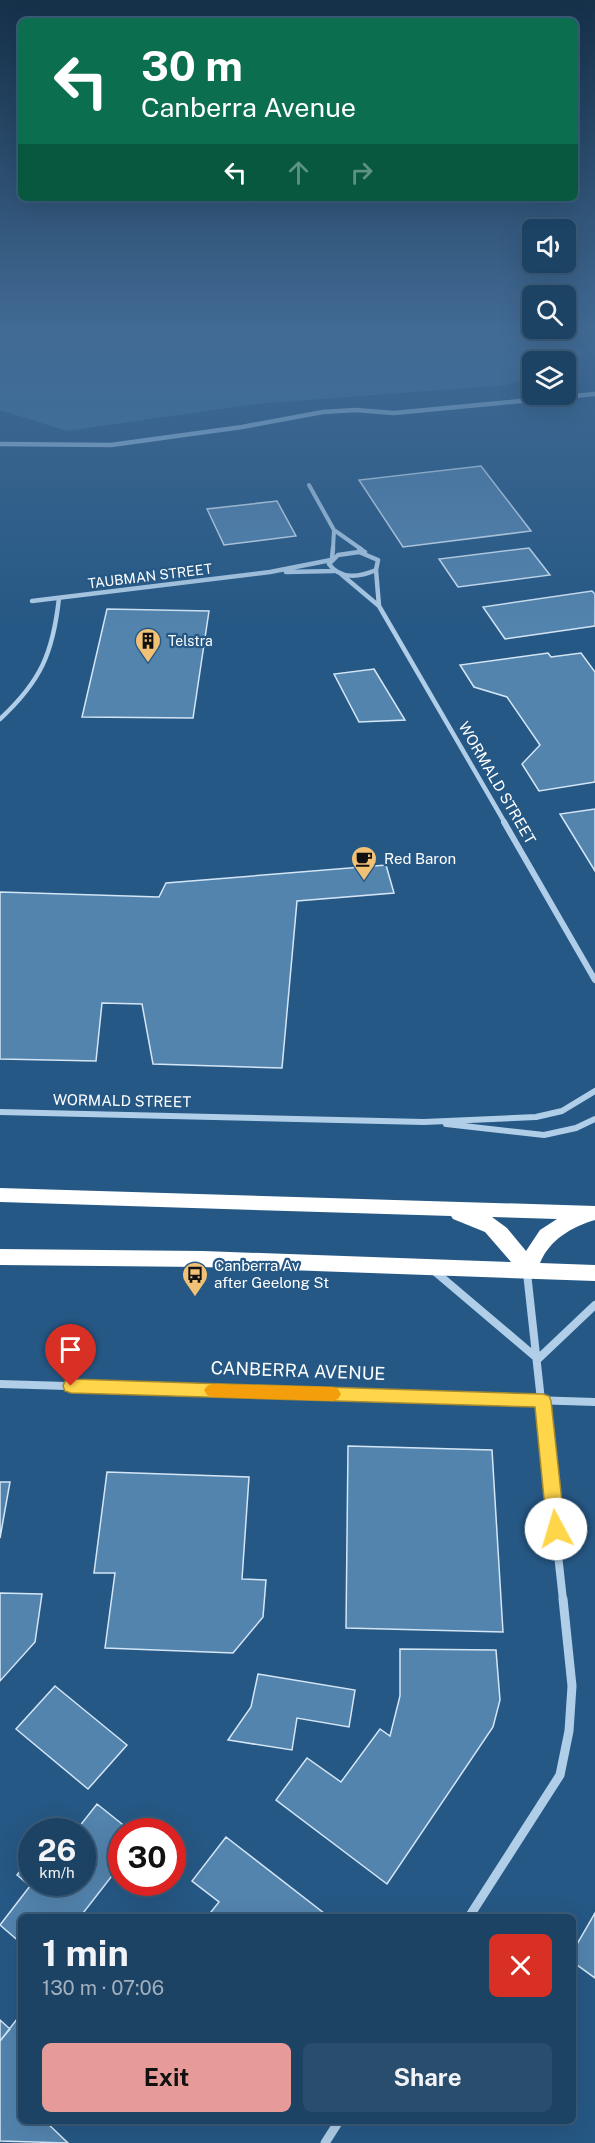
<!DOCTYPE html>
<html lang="en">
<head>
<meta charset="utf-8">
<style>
	:root { --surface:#1c4264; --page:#294d6d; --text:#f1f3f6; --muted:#a0b0bf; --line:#3a5b78; --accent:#e69b98 }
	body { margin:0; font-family:"Public Sans",sans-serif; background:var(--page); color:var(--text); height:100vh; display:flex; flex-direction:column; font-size:22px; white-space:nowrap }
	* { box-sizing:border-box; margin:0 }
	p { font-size:20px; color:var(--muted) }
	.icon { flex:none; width:33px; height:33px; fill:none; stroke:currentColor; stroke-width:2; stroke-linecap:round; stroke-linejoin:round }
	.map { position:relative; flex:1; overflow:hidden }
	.details { position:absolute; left:18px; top:1914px; width:558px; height:210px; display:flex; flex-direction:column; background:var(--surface); border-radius:9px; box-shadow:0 6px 24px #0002,0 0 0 2px var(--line) }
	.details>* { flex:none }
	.banner { position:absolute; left:18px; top:18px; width:560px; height:183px; border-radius:9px; box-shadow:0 6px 24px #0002,0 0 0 2px var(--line); background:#0b6e4f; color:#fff; overflow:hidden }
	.fabs { position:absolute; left:522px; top:219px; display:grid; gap:12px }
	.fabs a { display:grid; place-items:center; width:54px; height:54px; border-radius:9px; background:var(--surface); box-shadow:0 6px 24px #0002,0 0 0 2px var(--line); font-size:30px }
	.speed { position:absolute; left:18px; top:1818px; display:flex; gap:12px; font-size:30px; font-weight:700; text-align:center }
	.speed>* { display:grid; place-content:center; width:78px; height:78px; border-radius:50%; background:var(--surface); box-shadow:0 6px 24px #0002,0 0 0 2px var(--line); line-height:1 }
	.speed small { font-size:15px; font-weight:400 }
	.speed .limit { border:9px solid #d22; background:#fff; color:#111 }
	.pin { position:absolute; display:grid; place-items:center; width:51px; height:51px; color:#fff; margin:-62px -26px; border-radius:50% 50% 50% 0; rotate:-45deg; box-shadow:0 0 6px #0007 }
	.pin .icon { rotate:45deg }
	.me { position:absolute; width:66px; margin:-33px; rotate:354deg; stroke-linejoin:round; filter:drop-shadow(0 0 4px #0008) }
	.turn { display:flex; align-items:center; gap:21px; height:126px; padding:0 24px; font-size:27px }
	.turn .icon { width:78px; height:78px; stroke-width:2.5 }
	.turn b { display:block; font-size:42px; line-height:51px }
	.lanes { display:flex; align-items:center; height:57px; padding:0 24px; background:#0003; justify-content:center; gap:30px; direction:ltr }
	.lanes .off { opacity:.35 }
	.round { display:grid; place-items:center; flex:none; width:63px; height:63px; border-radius:9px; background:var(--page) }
	.head { display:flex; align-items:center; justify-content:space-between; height:102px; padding:0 24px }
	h1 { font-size:36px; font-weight:700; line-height:45px }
	.action { display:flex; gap:12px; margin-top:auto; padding:12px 24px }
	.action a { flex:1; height:69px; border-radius:9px; background:var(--accent); color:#111; font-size:24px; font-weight:700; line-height:69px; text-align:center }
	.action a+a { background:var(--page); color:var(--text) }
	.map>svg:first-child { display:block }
</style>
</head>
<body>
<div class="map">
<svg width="595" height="2143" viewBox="0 0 595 2143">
	<rect width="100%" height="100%" fill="#265885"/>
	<path fill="#3b72a1" d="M0,330H534L588,353L566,362H532V375L507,385L255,404L67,431L0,410Z"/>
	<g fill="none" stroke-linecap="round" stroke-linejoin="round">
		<path stroke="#a4cae8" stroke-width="4.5" d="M0,444L111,445L242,427L323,412L355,410L394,413L595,394"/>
	</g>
	<path fill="#5384ae" stroke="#d4e6f6" stroke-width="1.5" d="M481,466L531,531L403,547L359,480Z
		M277,501L296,536L224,545L207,509Z
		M529,548L550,575L458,587L439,559Z
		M592,591L595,594V626L505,639L483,607Z
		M107,609L209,611L193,718L82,717Z
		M548,653L551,657L581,653L595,672V782L539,791L522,764L540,745L507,697L474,687L460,665Z
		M374,669L405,720L359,722L334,674Z
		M595,809V871L560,814Z
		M386,865L394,893L297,901L282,1068L153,1064L142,1004L102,1003L96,1061L0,1059V892L159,897L166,883Z
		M348,1446L492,1450L503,1632L346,1628Z
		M107,1472L249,1477L242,1579L266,1580L263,1617L233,1653L105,1648L115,1573H94Z
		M0,1482H10L0,1538Z
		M0,1593L42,1594L35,1642L0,1681Z
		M400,1649L496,1650L500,1700L493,1727L387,1884L276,1800L307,1758L341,1782L380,1729L390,1736L400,1696Z
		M258,1674L355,1690L349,1727L297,1718L292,1750L228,1740L251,1707Z
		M55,1686L127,1745L88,1789L16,1729Z
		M97,1804L132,1832H122V1863L80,1917H21V1943L0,1925L30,1886L17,1875L32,1857V1882H82V1832H75Z
		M226,1837L329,1917H207L219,1902L192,1881Z
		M595,1913V1978L573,1962V1951Z
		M21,2014V2121H45L68,2143L0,2141V2041Z
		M0,2020L10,2029L0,2041Z"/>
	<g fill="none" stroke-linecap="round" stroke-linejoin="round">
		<path stroke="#b0cee8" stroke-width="4" d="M309,485L334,530L361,549
			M333,549L334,530"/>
		<path stroke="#b0cee8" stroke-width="4.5" d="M359,548L365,552
			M359,552L378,560L376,570C360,577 340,580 329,564L338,555Z
			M332,558L333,548
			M376,570L379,606
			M286,572L334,571
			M341,574L379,606L505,823
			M32,601L270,572L331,560
			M0,719C41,681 53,653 59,598"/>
		<path stroke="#b0cee8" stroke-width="6" d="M504,822L595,980
			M0,1112L424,1122L536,1117L562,1111L595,1091
			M446,1124L544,1135L576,1128L595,1119"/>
		<path stroke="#b0cee8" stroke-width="8" d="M433,1270L538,1359
			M527,1273L563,1600
			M538,1359L595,1305
			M0,1384L595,1402"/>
		<path stroke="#b0cee8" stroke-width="9" d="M469,1917L560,1775L569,1731L572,1686L563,1599
			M325,2143L339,2121"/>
		<path fill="#fff" fill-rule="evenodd" d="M0,1188L595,1206V1220C572,1227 550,1239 540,1263L595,1265V1281L203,1267L0,1265V1249L203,1251L511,1262L485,1232L453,1219L451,1216L0,1202ZM492,1217L557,1219L540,1230L526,1251L507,1228Z"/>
	</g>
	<linearGradient id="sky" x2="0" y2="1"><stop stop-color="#153049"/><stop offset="0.52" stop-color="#416a94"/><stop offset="1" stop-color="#416a94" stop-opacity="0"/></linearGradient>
	<rect width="595" height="630" fill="url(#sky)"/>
	<path fill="#ffd54a" stroke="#a68a30" stroke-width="1.5" d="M71,1379L543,1394L549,1396L551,1401L565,1529L562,1535L556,1537L550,1535L547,1529L535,1407L71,1393L65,1391L63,1386L65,1381Z"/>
	<path fill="#f59e0b" d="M212,1384L333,1387L338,1389L341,1394L338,1399L333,1401L212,1397L207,1395L204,1390L207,1386Z"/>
	<defs>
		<symbol id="building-pin" viewBox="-11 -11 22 30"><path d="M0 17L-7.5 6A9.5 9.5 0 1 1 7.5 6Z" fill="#f1c175" stroke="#265885"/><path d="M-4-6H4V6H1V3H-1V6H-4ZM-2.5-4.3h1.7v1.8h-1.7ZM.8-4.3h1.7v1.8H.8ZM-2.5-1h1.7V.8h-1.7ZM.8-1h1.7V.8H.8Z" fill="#111"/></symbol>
		<symbol id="cafe-pin" viewBox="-11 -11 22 30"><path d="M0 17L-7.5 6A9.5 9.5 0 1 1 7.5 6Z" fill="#f1c175" stroke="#265885"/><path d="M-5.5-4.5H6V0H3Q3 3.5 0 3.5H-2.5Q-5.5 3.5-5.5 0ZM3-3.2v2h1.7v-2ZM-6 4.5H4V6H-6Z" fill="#111"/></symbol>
		<symbol id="bus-pin" viewBox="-11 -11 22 30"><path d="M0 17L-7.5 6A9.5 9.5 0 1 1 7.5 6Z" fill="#f1c175" stroke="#265885"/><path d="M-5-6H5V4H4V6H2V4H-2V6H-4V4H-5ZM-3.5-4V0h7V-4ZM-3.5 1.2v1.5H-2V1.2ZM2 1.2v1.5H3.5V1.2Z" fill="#111"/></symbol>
	</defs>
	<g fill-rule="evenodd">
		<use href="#building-pin" x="133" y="626" width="30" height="40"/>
		<use href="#cafe-pin" x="349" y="844" width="30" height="40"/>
		<use href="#bus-pin" x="180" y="1260" width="30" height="40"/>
	</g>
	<g text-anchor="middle" stroke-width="4.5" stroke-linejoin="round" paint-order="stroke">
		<g font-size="14" fill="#fff" stroke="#265885">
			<text transform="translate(150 576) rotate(-7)" y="5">TAUBMAN STREET</text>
		</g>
		<g font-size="14" fill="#fff" stroke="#265885" text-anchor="start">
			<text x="168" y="646">Telstra</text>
		</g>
		<g font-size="15" fill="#fff" stroke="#265885">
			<text transform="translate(497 783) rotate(60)" y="5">WORMALD STREET</text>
			<text transform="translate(122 1101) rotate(1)" y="5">WORMALD STREET</text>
		</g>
		<g font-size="15" fill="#fff" stroke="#265885" text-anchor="start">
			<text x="384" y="864">Red Baron</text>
			<text x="214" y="1271">Canberra Av<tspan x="214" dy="17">after Geelong St</tspan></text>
		</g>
		<g font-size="18" fill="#fff" stroke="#265885">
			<text transform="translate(298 1371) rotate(2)" y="6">CANBERRA AVENUE</text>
		</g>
	</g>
</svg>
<div class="fabs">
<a><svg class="icon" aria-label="sound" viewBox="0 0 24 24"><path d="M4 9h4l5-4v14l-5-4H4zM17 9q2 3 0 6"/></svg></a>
<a><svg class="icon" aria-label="search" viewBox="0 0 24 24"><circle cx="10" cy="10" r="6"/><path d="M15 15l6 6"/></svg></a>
<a><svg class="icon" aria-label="layers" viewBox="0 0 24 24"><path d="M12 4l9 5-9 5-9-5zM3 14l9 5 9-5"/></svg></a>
</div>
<div class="speed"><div>26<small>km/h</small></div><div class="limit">30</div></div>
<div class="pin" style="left:71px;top:1386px;background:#d93025"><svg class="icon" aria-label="arrive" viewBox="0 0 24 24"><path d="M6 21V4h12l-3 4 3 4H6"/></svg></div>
<svg class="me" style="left:556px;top:1529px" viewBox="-20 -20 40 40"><circle r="19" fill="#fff"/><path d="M0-13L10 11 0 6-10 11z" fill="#ffd54a"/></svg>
<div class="banner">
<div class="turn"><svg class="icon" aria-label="left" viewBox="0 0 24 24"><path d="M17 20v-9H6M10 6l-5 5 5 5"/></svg><div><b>30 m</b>Canberra Avenue</div></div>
<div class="lanes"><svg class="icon" aria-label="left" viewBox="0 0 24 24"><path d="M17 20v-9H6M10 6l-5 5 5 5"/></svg><svg class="icon off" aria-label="ahead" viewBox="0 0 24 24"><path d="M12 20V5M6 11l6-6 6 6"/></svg><svg class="icon off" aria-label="right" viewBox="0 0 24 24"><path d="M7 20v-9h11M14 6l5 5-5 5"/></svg></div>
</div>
<section class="details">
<div class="head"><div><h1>1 min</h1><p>130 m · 07:06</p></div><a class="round" style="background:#d93025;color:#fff"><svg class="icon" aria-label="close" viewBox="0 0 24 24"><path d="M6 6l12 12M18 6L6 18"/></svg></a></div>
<div class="action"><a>Exit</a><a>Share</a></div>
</section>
</div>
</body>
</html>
